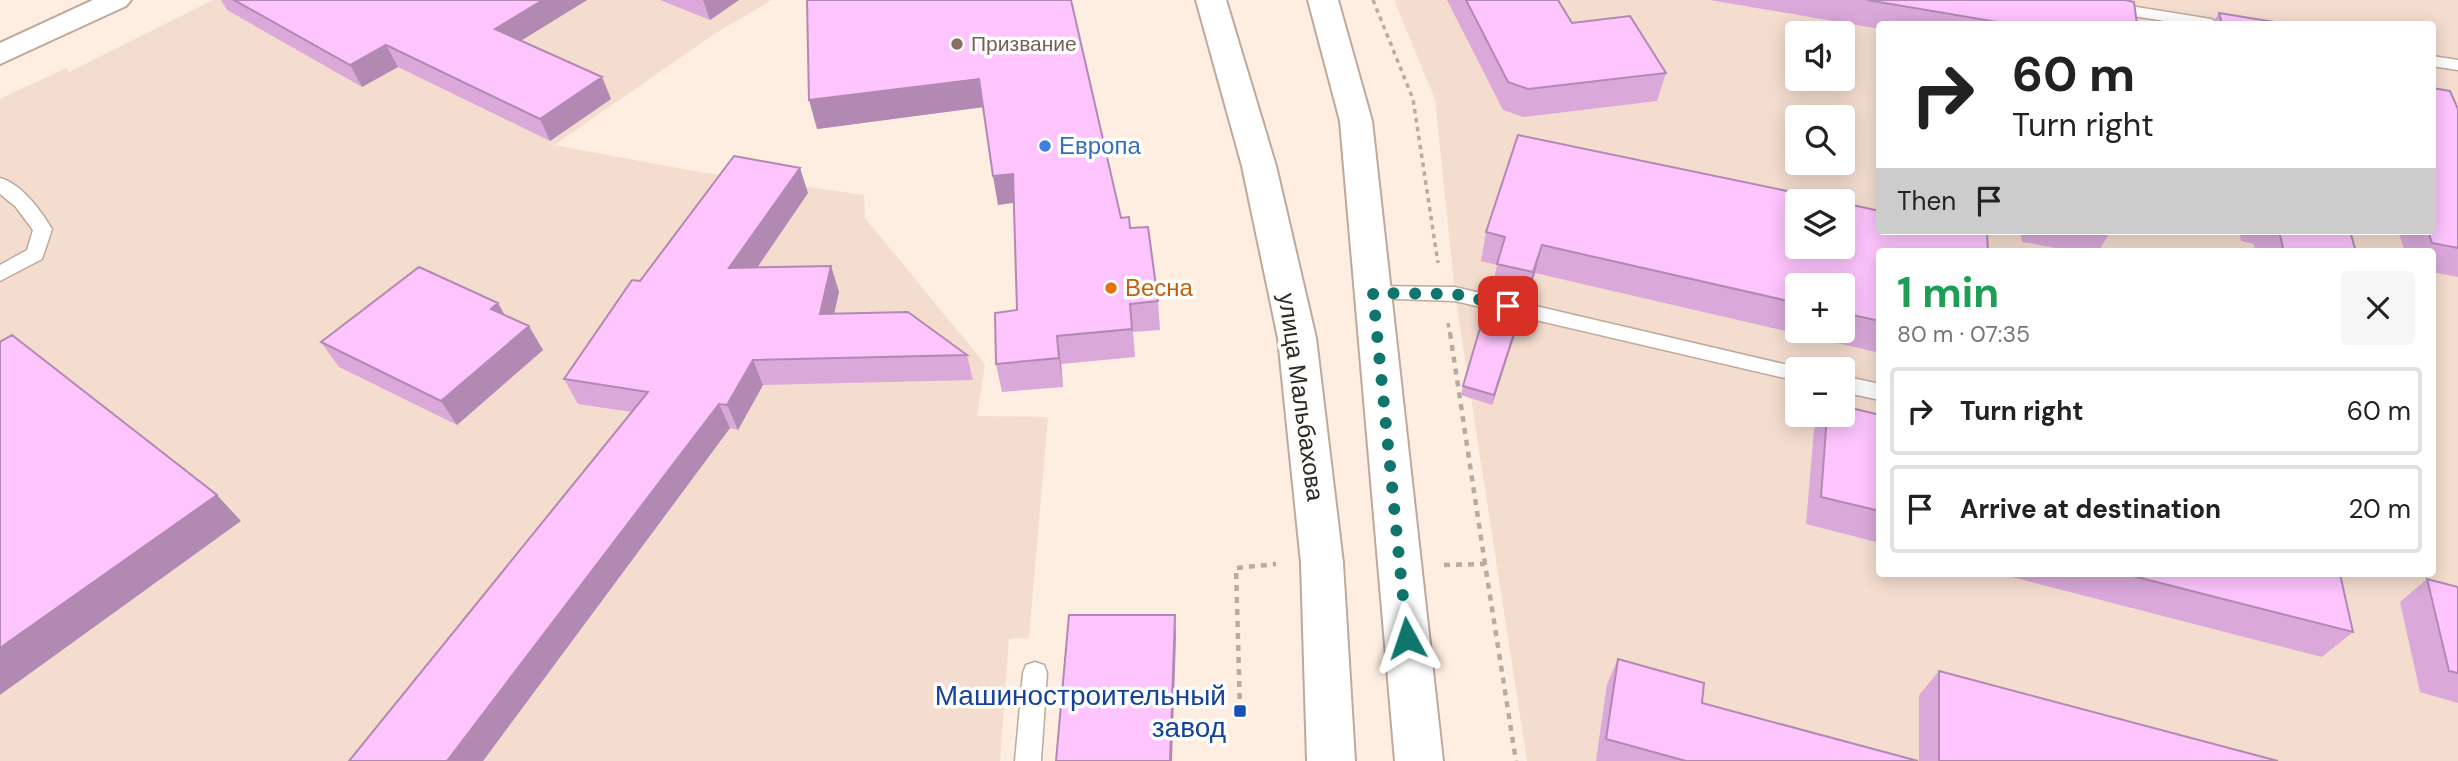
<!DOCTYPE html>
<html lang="en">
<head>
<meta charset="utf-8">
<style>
	:root { --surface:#fff; --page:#f6f6f6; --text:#222; --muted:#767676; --line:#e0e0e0 }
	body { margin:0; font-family:"DM Sans",sans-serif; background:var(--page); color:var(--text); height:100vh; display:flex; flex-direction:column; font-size:26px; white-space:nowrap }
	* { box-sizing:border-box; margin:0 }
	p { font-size:23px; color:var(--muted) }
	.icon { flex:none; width:38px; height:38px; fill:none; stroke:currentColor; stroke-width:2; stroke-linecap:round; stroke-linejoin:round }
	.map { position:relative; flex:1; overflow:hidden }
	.panel { position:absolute; left:1876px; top:248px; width:560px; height:329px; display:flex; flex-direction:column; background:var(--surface); border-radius:7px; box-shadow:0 4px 18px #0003 }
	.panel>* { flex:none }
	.hud { position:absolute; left:1876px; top:21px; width:560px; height:214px; border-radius:7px; box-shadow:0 4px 18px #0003; background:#fff; color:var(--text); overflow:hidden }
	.tools { position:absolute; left:1785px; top:21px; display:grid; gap:14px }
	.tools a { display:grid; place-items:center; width:70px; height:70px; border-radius:7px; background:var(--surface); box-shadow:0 4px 18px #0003; font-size:35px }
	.pin { position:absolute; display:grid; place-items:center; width:60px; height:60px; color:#fff; margin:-30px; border-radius:14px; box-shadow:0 4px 10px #0006 }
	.me { position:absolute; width:77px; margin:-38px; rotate:355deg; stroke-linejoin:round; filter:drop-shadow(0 0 5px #0008) }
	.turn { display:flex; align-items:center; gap:24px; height:147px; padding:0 21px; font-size:32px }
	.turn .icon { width:91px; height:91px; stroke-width:2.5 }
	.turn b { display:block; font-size:49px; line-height:60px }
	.then { display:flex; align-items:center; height:66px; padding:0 21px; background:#0003; gap:14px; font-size:26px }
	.round { display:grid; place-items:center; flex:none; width:74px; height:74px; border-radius:7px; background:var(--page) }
	.headline { display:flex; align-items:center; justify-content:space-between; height:119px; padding:0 21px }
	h1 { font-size:42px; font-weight:700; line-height:52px; color:#1e9e55 }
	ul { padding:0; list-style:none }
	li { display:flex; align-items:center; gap:21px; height:88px; margin:0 14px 10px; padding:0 7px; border:4px solid var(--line); border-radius:7px }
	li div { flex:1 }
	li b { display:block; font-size:26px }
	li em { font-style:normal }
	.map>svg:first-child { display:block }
</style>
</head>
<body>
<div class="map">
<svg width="2458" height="761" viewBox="0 0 2458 761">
	<rect width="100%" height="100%" fill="#feede1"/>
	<path fill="#f4ddcf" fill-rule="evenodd" d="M213,0H772L716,33L554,145L694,171L864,195L865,218L985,364L977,416L1048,417L1029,638L1009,639L1000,761H0V99L66,68L69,72Z
		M1394,0H2458V761H1527L1455,294L1435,99ZM1880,24H2432V231H1880ZM1797,33H1843V79H1797ZM1797,117H1843V163H1797ZM1797,201H1843V247H1797ZM1880,252H2432V574H1880ZM1797,285H1843V331H1797ZM1797,369H1843V415H1797Z"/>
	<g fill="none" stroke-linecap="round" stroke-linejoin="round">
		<defs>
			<path id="lane" d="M2055,0H2093L2211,19L2219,24H2184L2063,5Z
				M2432,56L2458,60V70L2432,66Z
				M0,178C22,184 41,211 52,229L42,259L0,281V265L27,250L33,230L15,206L0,194Z
				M1373,286L1455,287L1805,369H1797V381L1455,301L1366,298L1363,293L1366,288Z
				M1843,376L1880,384V400L1843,392Z
				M1035,662L1044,665L1047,673L1041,761H1015L1023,673L1026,665Z"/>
			<path id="secondary" d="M93,0H131L126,6L0,64V43Z
				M1196,0H1226L1276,166L1316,338L1343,563L1355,761H1307L1301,563L1278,338L1242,166Z
				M1308,0H1338L1372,121L1443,761H1395L1340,121Z"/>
		</defs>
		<use href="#lane" stroke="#bea99c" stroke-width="3"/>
		<use href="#secondary" stroke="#bea99c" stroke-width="4"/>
		<path stroke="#b9aba1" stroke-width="3.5" stroke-dasharray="4.5 4.5" stroke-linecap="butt" d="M1373,0L1413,99L1438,263
			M1448,323L1450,335"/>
		<path stroke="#b9aba1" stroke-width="4.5" stroke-dasharray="6 6" stroke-linecap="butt" d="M1450,333L1485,564
			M1444,565L1485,564L1516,761
			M1240,711L1236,568L1276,564"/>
		<use href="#lane" fill="#fff" fill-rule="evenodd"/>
		<use href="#secondary" fill="#fff" fill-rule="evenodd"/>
	</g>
	<path fill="#daa9da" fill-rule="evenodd" d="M221,0H587L521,40L602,77L611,99L550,141L398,67L362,87L227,10Z
		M660,0H739L710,20Z
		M1071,0L1121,218L1130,228L1158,301L1160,330L1133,332L1135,357L1061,364L1063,387L1002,392L996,364L1017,310L1014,203L998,205L983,107L817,129Z
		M1447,0H1558L1572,23L1666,73L1657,101L1523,117L1503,110Z
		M1710,0H2125L2137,24H1880V29Z
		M2219,13L2287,24H2212Z
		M2458,109V277L2432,272V252H2405L2398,231H2432Z
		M808,193L757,268L831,266L839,292L834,314L967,355L973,380L763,385L738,430L730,428L483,761H349L632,412L578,404L564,379L640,281Z
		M2020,231H2111L2098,252H2079L2022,242Z
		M2239,231H2350L2356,252H2255L2254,244L2241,241Z
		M1486,232L1880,252V353L1535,273L1526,301L1491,293L1497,265L1481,261ZM1797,285H1843V331H1797Z
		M1522,309L1492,405L1461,395L1463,386Z
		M504,315L543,350L457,425L339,367L321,342Z
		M1821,415H1880V543L1806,524L1814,430Z
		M2000,574H2340L2353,632L2322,657Z
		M2427,579L2458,587V703L2420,692L2400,602Z
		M1618,659L1702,703L1918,761H1596L1607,684Z
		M1939,671L2278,761H1919V695Z"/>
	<path fill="#b189b2" d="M543,0H587L506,50L495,29Z
		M703,0H739L710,20Z
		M386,45L398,67L362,87L350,65Z
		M602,77L611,99L550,141L540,119Z
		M979,79L984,107L817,129L809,100Z
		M800,168L808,193L739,294L729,268Z
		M1013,174L1017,202L998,205L993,176Z
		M1542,245L1535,273L1526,301L1533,272Z
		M831,266L839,292L828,340L820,314Z
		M498,303L512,328L491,309Z
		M1522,309L1520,319L1492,405L1494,395Z
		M529,326L543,350L457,425L441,401Z
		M1057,336L1061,364L1063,387L1059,358Z
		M753,360L763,385L738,430L727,405Z
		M719,404L730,428L483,761H447Z
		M217,495L241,521L0,695V648Z
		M1175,615L1176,637L1172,761H1170Z"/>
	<path fill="#fdc4fe" stroke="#b189b2" stroke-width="2" d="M234,0H543L495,29L602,77L540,119L386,45L350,65Z
		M807,0H1071L1121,218L1129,217L1130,228L1148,227L1158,301L1130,304L1132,329L1057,336L1059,358L996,364L995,313L1017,310L1013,174L993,176L979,79L809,100Z
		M1466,0H1558L1572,23L1630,16L1666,73L1528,89L1508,82Z
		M1867,0H2125L2134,2L2137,24H2004V23Z
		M2219,13L2287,24H2222Z
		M2432,88L2450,91L2458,109V248L2432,243L2428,231H2432Z
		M1518,135L1835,201H1797V247H1843V203L1880,211V231H1976L1987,233L1988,252H1880V321L1843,313V285H1797V303L1542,245L1533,272L1497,264L1505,237L1486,232Z
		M734,156L800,168L729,268L831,266L820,314L908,312L967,355L753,360L727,405L719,404L447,761H349L648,392L564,379L632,280L640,281Z
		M2279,231H2350L2356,252H2284Z
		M419,267L498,303L491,309L529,326L441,401L321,342Z
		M1488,301L1522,309L1494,395L1463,386Z
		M12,335L217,495L0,648V342Z
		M1843,406L1880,415V511L1821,497L1827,415H1843Z
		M2125,574H2340L2353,632Z
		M2427,579L2458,587V673L2449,671Z
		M1069,615H1175L1170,761H1056Z
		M1618,659L1704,683L1702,703L1918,761H1686L1606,739Z
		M1939,671L2278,761H1939Z"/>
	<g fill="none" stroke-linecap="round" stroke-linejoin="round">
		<path stroke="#0f766e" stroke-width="12" stroke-dasharray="0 21.6" d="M1407,638L1373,293L1455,294L1508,306"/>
	</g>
	<circle fill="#8d6e63" stroke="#fefefe" stroke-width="2.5" cx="957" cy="44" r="7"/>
	<circle fill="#3f7fe0" stroke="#fefefe" stroke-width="2.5" cx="1045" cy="146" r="7"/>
	<circle fill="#e8710a" stroke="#fefefe" stroke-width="2.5" cx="1111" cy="288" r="7"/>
	<rect fill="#1a4fb4" stroke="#fefefe" stroke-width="2.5" x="1233" y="704" width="14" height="14" rx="3.5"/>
	<g text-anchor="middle" stroke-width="7" stroke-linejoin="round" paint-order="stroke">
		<g font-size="21" fill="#785e54" stroke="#fefefe" text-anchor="start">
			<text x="971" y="51">Призвание</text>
		</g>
		<g font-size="24" fill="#366cbe" stroke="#fefefe" text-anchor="start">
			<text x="1059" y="154">Европа</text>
		</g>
		<g font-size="24" fill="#c56008" stroke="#fefefe" text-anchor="start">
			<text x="1125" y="296">Весна</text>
		</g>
		<g font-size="24" fill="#302823" stroke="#fefefe">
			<text transform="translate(1301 397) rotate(82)" y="8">улица Мальбахова</text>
		</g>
		<g font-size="28" fill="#164399" stroke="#fefefe" text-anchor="end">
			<text x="1226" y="705">Машиностроительный<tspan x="1226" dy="32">завод</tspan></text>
		</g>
	</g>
</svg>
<div class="tools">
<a><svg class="icon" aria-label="sound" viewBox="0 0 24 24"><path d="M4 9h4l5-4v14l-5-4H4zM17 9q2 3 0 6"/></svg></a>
<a><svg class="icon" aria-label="search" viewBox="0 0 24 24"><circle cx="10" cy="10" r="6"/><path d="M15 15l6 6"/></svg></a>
<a><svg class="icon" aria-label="layers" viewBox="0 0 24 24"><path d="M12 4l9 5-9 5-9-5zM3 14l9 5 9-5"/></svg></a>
<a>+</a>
<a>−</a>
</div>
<div class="pin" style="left:1508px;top:306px;background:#d93025"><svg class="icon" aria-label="arrive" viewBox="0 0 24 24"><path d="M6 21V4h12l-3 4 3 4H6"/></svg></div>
<svg class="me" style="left:1407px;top:638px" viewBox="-20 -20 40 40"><path d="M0-17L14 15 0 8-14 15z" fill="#0f766e" stroke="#fff" stroke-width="4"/></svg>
<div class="hud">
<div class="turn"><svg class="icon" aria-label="right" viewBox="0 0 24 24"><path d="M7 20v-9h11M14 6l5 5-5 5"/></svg><div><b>60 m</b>Turn right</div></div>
<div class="then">Then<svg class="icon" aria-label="arrive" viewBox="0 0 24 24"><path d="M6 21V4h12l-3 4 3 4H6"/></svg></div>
</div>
<section class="panel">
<div class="headline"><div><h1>1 min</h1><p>80 m · 07:35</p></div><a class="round"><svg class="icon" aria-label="close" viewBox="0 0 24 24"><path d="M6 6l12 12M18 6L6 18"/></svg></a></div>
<ul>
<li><svg class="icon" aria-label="right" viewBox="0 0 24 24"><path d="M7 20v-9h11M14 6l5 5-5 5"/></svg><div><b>Turn right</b></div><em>60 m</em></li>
<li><svg class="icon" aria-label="arrive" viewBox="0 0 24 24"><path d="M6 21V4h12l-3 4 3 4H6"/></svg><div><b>Arrive at destination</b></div><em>20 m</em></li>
</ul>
</section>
</div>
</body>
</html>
